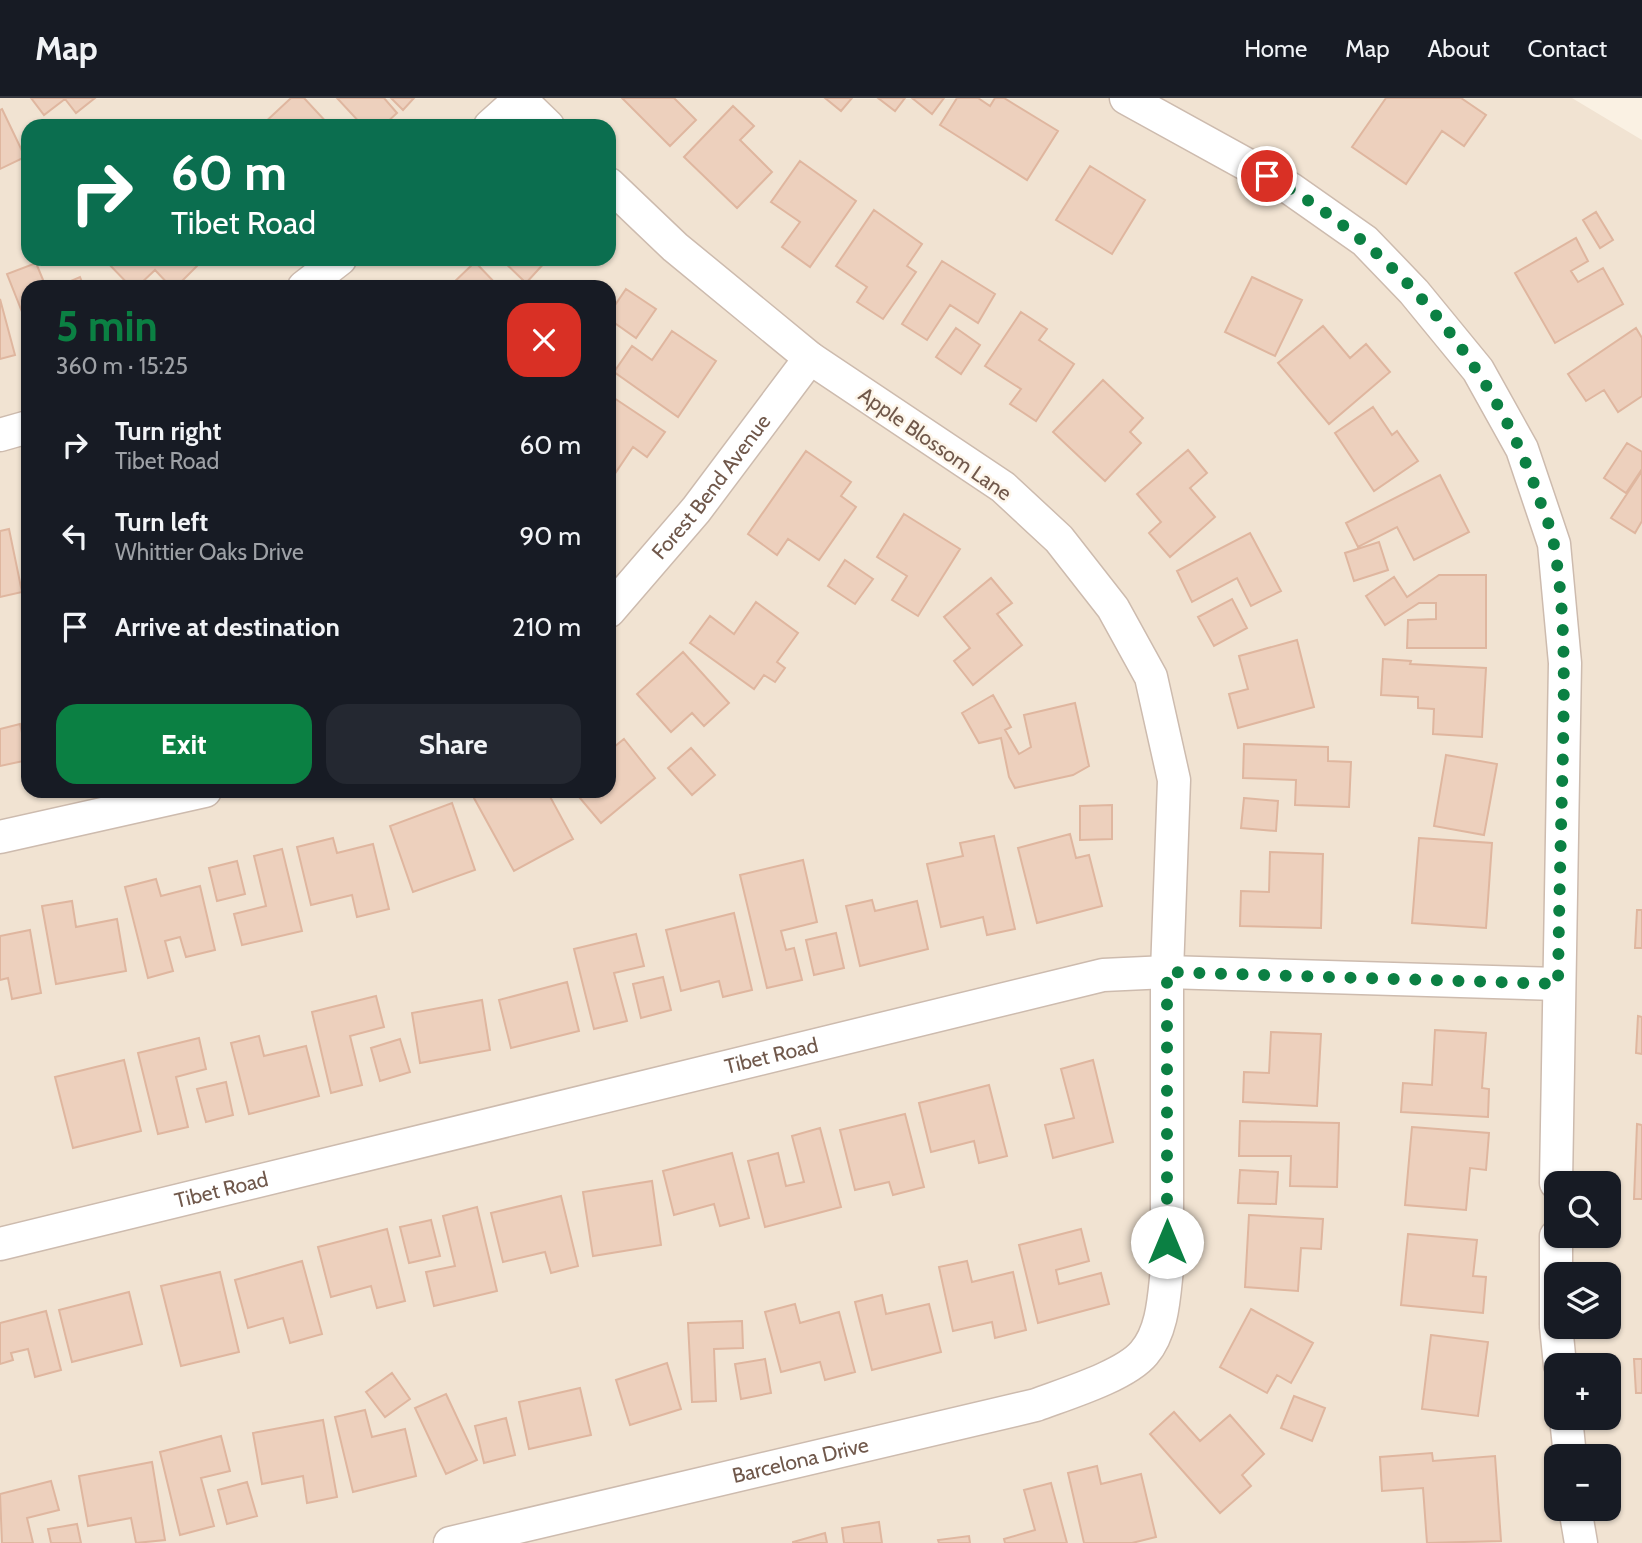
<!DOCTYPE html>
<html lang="en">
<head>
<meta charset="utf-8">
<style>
	:root { --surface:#171b24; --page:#242831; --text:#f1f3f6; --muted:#9ea1a6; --line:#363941; --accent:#0b8043 }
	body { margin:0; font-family:Cabin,sans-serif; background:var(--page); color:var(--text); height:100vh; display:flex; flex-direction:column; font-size:26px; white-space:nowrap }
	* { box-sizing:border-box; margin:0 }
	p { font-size:23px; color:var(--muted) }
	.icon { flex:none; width:38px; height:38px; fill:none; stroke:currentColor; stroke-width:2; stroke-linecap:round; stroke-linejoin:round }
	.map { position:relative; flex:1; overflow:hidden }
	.details { position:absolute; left:21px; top:182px; width:595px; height:518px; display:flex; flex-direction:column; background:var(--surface); border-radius:21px; box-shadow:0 2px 5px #0004 }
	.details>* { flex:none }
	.banner { position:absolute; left:21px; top:21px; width:595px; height:147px; border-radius:21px; box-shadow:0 2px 5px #0004; background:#0b6e4f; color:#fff; overflow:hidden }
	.controls { position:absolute; left:1544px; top:1073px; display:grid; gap:14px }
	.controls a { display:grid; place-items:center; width:77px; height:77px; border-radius:14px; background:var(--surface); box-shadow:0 2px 5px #0004; font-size:35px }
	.pin { position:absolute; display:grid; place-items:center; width:60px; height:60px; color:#fff; margin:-30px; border:4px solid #fff; border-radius:50%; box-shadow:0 2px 7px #0007 }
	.me { position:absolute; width:77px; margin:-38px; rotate:0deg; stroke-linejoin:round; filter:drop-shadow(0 0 5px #0008) }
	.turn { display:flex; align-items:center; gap:24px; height:147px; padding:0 35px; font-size:32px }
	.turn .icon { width:91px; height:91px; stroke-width:2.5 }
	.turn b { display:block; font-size:49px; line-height:60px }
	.round { display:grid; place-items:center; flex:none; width:74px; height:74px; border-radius:21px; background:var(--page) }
	.overview { display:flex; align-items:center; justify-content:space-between; height:119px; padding:0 35px }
	h1 { font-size:42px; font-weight:700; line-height:52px; color:var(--accent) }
	.button { display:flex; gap:14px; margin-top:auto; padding:14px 35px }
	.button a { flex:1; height:80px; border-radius:21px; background:var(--accent); color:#fff; font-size:28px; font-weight:700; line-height:80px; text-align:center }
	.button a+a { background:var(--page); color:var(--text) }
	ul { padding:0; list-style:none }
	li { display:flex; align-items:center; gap:21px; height:91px; padding:0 35px }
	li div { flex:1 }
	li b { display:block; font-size:26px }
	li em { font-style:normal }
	header { display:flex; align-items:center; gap:42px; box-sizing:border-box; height:98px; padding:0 35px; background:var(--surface); border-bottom:2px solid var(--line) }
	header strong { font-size:33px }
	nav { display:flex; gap:38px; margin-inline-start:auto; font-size:24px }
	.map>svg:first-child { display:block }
</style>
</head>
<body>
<header>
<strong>Map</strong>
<nav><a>Home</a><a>Map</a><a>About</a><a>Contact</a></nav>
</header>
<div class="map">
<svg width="1642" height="1445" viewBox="0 0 1642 1445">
	<rect width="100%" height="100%" fill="#faf1e3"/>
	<path fill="#f1e3d2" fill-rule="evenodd" d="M0,0H1572L1642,42V1445H0ZM28,28H609V161H28ZM28,189H609V693H28ZM1556,1085H1608V1138H1556ZM1556,1176H1608V1228H1556ZM1556,1267H1608V1320H1556ZM1556,1358H1608V1410H1556Z"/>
	<path fill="#edd0bd" stroke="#dfb69f" stroke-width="2" d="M31,0H95L76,15L65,1L44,17Z
		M291,0H304L330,28H261Z
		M337,0H384L397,15L383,28H363Z
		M391,0H414L403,12Z
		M622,0H674L696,22L670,48Z
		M825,0H852L841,13Z
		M878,0H905L895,13Z
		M912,0H944L932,16Z
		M957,0H978L990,8L995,0H1004L1058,33L1027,82L940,27Z
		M1386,0H1461L1486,17L1464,48L1442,33L1406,86L1352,49Z
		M733,8L754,28L740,42L772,74L737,110L684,59Z
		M2,11L25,59L0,71V12Z
		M800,63L856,103L810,169L782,149L800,124L771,104Z
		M1090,68L1145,102L1112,156L1056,122Z
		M874,112L922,146L907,168L916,174L883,221L857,204L867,189L836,168Z
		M1596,114L1613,142L1600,150L1583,122Z
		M1576,140L1588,163L1571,173L1578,184L1603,170L1623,206L1555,245L1515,175Z
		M104,161H204L176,189H171L155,172L137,189H131Z
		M501,161H548L526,185Z
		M942,163L995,196L978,225L950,207L927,242L902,226Z
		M475,164L499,189H449Z
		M36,165L46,189H28V229L7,176Z
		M80,179L84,189H57Z
		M1252,179L1302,202L1275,258L1225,234Z
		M626,191L656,211L636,240L609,221V216Z
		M0,201L15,257L0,261Z
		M1021,214L1047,231L1039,242L1074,266L1036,323L1010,306L1021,291L985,268Z
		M1323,228L1350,260L1366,246L1390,274L1329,326L1278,265Z
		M956,230L980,247L961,276L936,259Z
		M1636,230L1642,240V298L1618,314L1604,292L1586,303L1568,276Z
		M672,233L716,263L678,319L614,274L632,248L652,262Z
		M1103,282L1143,320L1130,334L1141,345L1105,383L1053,334Z
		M614,300L665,334L647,359L633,349L610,383L609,308Z
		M1373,309L1392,337L1397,333L1418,363L1374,393L1335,335Z
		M1627,345L1642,354V371L1626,395L1604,380Z
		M1188,352L1207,375L1190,390L1215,419L1170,459L1149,435L1161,424L1137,396Z
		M806,353L851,384L841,398L856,409L819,462L788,441L777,457L748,436Z
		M1642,373V423L1635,435L1611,420Z
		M1440,377L1469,434L1414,462L1397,429L1358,449L1346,425Z
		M904,416L960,451L918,518L892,502L907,478L877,459Z
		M9,431L22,494L0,499V433Z
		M1250,435L1281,493L1251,508L1237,480L1192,504L1177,473Z
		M1379,444L1388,472L1354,483L1345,455Z
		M845,462L873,481L855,506L828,488Z
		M1439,477H1486V550H1407L1408,522L1436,521V505H1419L1385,527L1366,498L1394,479L1407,499Z
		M991,480L1012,505L997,516L1022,547L973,587L954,563L970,550L944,519Z
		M1232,501L1247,530L1214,548L1198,519Z
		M756,504L798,535L777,564L785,570L775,584L764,577L754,591L690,545L710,518L734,536Z
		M1297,542L1314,609L1238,630L1229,596L1248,591L1239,558Z
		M683,554L729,605L704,628L692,615L671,634L637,596Z
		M1383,561L1411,563L1410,566L1486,570L1482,639L1433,636L1434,611L1418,610V599L1381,597Z
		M993,597L1011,629L1005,632L1019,656L1031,649L1024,617L1075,605L1089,668L1073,677L1015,690L1009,679L1001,640L979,645L962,615Z
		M20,626L28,662L0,668V631Z
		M624,641L655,680L601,725L574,693H609V653Z
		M1244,646L1328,649V663L1351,664L1349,709L1295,707L1296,682L1243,680Z
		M691,650L715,677L692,697L668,670Z
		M1446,657L1497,666L1484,737L1434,728Z
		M486,693H503L507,699L518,693H547L573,741L514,773L474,700Z
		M1244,700L1278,703L1276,733L1241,730Z
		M452,705L475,772L413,794L390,728Z
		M1112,707V741L1080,742V708Z
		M1070,736L1076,760L1089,757L1102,808L1037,825L1018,750Z
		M994,738L1015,831L987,837L983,819L941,829L927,766L963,758L960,745Z
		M333,740L337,755L373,746L389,811L357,819L352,797L311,807L297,749Z
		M1419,740L1492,745L1486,830L1412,825Z
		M282,751L302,833L242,847L234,816L266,808L254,758Z
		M1270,754L1323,756L1321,830L1240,828L1241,793L1269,794Z
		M803,762L817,824L781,833L786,852L794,850L802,882L767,890L740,777Z
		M237,763L245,796L217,803L209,770Z
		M156,781L161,798L200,788L215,852L186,859L180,839L165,843L173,873L148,880L125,789Z
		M872,802L875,813L917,803L928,851L860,868L846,808Z
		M72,803L76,829L117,821L126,873L56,886L42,808Z
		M1637,812H1642V850H1635Z
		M734,815L752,892L723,899L719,883L681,893L666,832Z
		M30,832L41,895L12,901L8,880L0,882V838Z
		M836,835L844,870L814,877L806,842Z
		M636,836L644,868L614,875L627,923L594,931L574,851Z
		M663,879L671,912L641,920L633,886Z
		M567,884L579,933L511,950L499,902Z
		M376,898L384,929L350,938L362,987L331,995L312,914Z
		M482,902L490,952L420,965L412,915Z
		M1638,918L1642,919V956L1636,955Z
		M1435,932L1486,935L1482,990L1489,991L1488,1019L1401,1014L1403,985L1432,987Z
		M1271,934L1321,936L1317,1008L1243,1004L1244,974L1269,975Z
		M259,938L264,958L306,948L319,998L249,1016L231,945Z
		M199,940L206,971L176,979L188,1029L158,1036L138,955Z
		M400,941L410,974L380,983L371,950Z
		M124,962L141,1033L73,1050L55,979Z
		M1093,962L1113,1044L1053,1060L1045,1027L1074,1020L1061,971Z
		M226,984L233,1017L206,1024L197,991Z
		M989,987L1007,1058L979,1065L974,1043L931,1054L919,1005Z
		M905,1016L924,1089L893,1097L889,1084L855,1092L840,1032Z
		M1240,1023L1339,1025L1337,1089L1290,1088L1291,1058H1239Z
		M1637,1026L1642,1027V1101H1634Z
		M1412,1029L1489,1035L1486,1072L1470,1070L1466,1112L1405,1107Z
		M820,1030L841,1109L765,1129L748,1063L778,1055L786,1088L804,1084L792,1038Z
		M732,1055L749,1120L720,1128L714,1106L674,1117L663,1073Z
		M1240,1072L1278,1074L1276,1106L1238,1105Z
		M652,1083L661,1147L593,1158L583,1094Z
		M561,1098L578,1168L551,1175L545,1154L503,1164L491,1115Z
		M477,1109L497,1193L434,1208L426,1174L455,1168L443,1118Z
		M1249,1117L1323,1121L1321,1151L1301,1150L1298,1193L1245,1189Z
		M431,1122L440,1158L409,1165L400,1129Z
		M387,1131L405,1203L377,1210L371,1188L331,1199L318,1149Z
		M1081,1131L1089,1163L1056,1172L1059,1186L1101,1175L1109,1206L1038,1225L1019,1147Z
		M1408,1136L1477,1142L1473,1178L1486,1179L1483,1215L1401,1207Z
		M302,1163L322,1236L290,1245L283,1220L248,1230L235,1182Z
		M967,1163L972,1184L1013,1174L1026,1232L995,1240L992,1224L953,1233L939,1169Z
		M220,1174L239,1254L181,1268L161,1188Z
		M129,1194L142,1246L72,1264L59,1212Z
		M882,1197L886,1216L929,1206L941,1254L872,1272L855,1204Z
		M795,1206L800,1225L839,1214L855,1274L825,1282L820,1264L781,1274L765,1214Z
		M1251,1211L1313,1245L1291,1285L1277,1277L1267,1295L1220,1269Z
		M46,1213L61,1272L35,1279L28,1251L11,1255L13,1262L0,1266V1225Z
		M742,1223L743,1250L714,1251L716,1303L692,1304L688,1225Z
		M1431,1237L1488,1244L1478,1318L1422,1311Z
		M765,1261L771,1295L741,1301L735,1266Z
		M1634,1261H1642V1295H1636Z
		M667,1265L681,1311L630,1327L616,1282Z
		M392,1275L410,1301L385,1319L366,1294Z
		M580,1290L591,1337L529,1351L519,1304Z
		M446,1296L477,1362L446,1376L415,1310Z
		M1294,1298L1325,1310L1312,1343L1281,1330Z
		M365,1312L372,1339L405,1331L416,1378L353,1394L335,1319Z
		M1174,1314L1200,1343L1230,1317L1264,1356L1242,1377L1251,1388L1220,1415L1150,1336Z
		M506,1320L515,1357L484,1365L475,1328Z
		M323,1322L337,1399L307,1405L303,1378L262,1386L253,1335Z
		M221,1338L230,1373L201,1380L214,1428L180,1437L160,1354Z
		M1432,1355L1433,1363L1495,1358L1501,1443L1427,1445L1423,1390L1382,1393L1380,1359Z
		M152,1364L165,1442L136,1445L131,1420L88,1428L79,1378Z
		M1097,1368L1101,1386L1141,1376L1156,1439L1132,1445H1084L1068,1375Z
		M51,1383L59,1412L27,1420L33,1445H2L0,1396Z
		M247,1384L257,1418L227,1426L218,1392Z
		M1051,1385L1067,1445H1005L1004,1441L1035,1432L1024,1392Z
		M879,1424L882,1445H844L842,1430Z
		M77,1426L81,1445H51L48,1431Z
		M825,1435L827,1445H793V1444Z
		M969,1438L970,1445H939L938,1442Z"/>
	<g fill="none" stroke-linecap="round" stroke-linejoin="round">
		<defs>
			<g id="street">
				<path d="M519,0L548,28"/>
				<path d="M1126,0L1291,91L1365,143L1414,194L1478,272L1522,351L1554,446L1565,565L1556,1085"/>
				<path d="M490,28L520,1"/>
				<path d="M304,189L340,161"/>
				<path d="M0,337L28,329"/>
				<path id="s1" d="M609,513L696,412L810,260"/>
				<path d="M0,739L205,693"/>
				<path id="s2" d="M0,1146L1103,877L1167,874L1558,886"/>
				<path d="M1556,1224V1138"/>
				<path d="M1556,1228L1560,1267"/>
				<path d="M1566,1320L1570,1358"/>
				<path d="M1575,1410L1581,1445"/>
				<path id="s3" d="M450,1445L1036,1307C1065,1296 1125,1278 1144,1255C1163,1233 1164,1198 1167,1171V874L1174,682L1151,579L1113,510L1059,441L1003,389L810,260L675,149L609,86"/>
			</g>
		</defs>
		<use href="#street" stroke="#cdbbae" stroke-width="35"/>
		<use href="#street" stroke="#fff" stroke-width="32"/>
	</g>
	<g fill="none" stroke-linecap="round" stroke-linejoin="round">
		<path stroke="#0b8043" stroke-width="12" stroke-dasharray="0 21.6" d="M1167,1144V874L1558,886C1559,808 1561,730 1563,653C1564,585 1566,515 1554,447C1552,431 1543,413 1538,397C1492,264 1392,145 1267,78"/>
	</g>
	<g text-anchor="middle" stroke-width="5" stroke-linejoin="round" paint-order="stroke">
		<g font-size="21" fill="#70584b" stroke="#fdf5e9">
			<text transform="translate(935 346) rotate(35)" y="7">Apple Blossom Lane</text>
			<text dy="7" stroke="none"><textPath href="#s1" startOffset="161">Forest Bend Avenue</textPath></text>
			<text dy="7" stroke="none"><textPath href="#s2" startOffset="794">Tibet Road</textPath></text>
			<text dy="7" stroke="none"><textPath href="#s2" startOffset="228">Tibet Road</textPath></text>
			<text dy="7" stroke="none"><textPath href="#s3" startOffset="360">Barcelona Drive</textPath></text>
		</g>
	</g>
</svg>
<div class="controls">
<a><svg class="icon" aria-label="search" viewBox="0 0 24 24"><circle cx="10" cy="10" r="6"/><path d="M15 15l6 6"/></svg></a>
<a><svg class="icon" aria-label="layers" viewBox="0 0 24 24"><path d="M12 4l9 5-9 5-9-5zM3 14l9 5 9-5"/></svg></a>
<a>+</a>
<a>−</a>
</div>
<div class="pin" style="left:1267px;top:78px;background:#d93025"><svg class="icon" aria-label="arrive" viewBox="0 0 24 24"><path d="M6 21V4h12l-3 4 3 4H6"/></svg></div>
<svg class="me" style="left:1167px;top:1144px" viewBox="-20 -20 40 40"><circle r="19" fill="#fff"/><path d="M0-13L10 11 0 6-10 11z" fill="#0b8043"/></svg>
<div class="banner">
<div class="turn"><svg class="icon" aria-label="right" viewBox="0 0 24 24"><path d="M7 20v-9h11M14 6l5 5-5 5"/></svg><div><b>60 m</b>Tibet Road</div></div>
</div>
<section class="details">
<div class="overview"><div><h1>5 min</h1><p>360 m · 15:25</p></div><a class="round" style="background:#d93025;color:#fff"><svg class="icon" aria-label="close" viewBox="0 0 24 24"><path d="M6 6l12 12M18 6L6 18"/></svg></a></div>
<ul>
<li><svg class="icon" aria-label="right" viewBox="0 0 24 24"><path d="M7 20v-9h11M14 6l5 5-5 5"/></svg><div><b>Turn right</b><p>Tibet Road</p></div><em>60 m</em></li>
<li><svg class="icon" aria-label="left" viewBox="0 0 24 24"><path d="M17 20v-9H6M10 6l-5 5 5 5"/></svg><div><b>Turn left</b><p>Whittier Oaks Drive</p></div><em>90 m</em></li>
<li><svg class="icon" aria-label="arrive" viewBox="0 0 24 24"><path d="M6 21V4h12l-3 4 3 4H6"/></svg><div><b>Arrive at destination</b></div><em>210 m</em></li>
</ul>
<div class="button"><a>Exit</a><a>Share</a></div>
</section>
</div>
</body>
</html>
